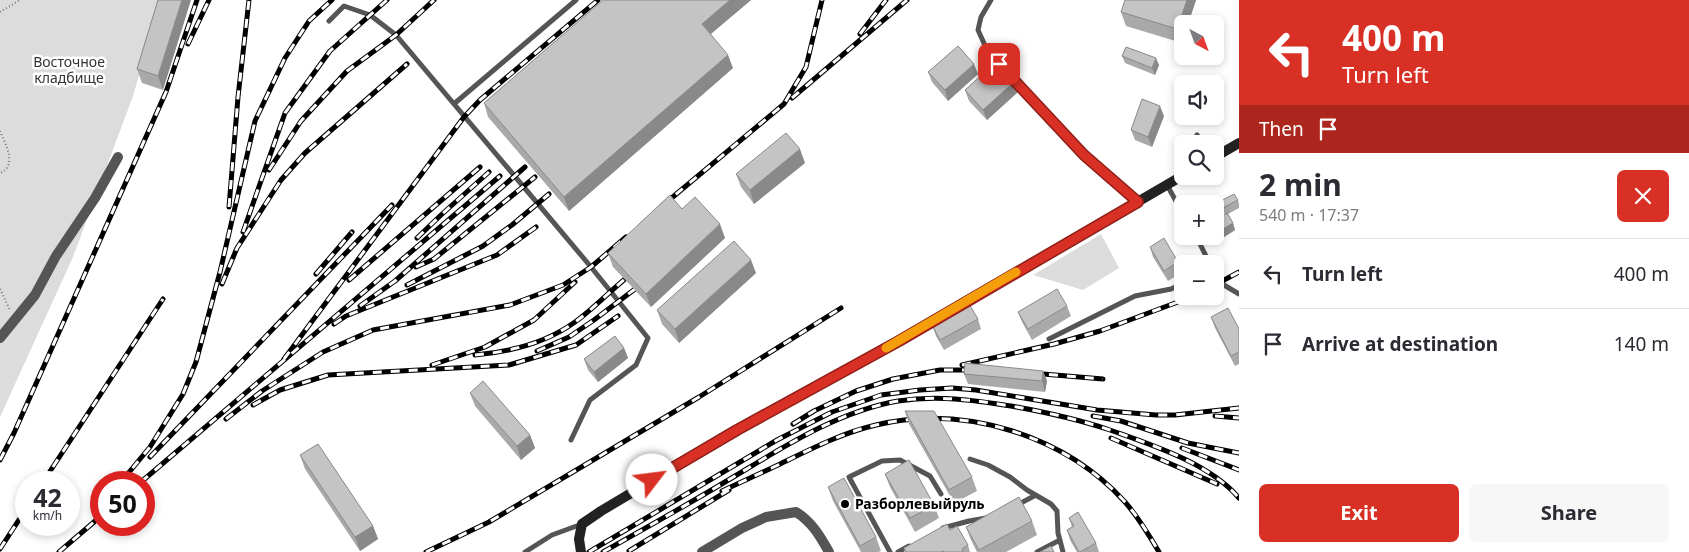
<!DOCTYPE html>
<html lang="en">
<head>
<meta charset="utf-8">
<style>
	:root { --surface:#fff; --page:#f7f7f7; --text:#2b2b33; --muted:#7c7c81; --line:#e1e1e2; --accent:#d93025 }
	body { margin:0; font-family:"Noto Sans",sans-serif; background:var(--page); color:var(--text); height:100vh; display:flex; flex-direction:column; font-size:19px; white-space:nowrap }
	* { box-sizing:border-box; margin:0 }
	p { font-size:16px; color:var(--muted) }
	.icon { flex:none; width:28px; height:28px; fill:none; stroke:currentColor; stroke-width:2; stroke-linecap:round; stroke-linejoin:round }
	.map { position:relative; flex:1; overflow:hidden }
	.side { display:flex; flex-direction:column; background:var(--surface); width:450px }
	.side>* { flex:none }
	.banner { background:#d93025; color:#fff; overflow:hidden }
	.needle { width:32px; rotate:139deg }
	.controls { position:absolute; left:1174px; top:15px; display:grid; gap:10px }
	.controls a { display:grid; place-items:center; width:50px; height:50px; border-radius:8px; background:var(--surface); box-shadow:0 2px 8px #0003; font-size:25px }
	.speed { position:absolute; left:15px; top:471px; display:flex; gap:10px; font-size:25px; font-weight:700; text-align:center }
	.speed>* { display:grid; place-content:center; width:65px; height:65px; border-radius:50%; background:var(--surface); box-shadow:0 2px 8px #0003; line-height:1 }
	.speed small { font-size:12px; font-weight:400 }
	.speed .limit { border:8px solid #d22; background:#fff; color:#111 }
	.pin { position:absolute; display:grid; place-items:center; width:42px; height:42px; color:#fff; margin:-21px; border-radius:10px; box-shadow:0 2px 8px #0006 }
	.me { position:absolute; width:55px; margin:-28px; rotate:60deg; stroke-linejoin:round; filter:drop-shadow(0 0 4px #0008) }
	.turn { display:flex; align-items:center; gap:18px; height:105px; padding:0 20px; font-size:22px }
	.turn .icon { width:65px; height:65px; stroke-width:2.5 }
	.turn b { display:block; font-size:35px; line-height:42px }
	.then { display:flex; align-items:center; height:48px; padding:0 20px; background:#0003; gap:10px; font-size:19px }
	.round { display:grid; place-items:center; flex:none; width:52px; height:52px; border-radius:8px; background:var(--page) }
	.headline { display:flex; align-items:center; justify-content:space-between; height:85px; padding:0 20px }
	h1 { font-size:30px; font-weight:700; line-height:38px }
	.primary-button { display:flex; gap:10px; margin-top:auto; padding:10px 20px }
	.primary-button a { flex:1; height:58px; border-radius:8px; background:var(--accent); color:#fff; font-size:20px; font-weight:700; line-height:58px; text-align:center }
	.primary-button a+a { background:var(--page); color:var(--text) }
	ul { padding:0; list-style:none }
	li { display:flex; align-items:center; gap:15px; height:70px; padding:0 20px; border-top:1px solid var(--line) }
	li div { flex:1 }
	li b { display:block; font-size:19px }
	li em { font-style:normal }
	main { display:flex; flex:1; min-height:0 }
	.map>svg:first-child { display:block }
</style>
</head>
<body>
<main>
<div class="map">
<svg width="1239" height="552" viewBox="0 0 1239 552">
	<rect width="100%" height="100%" fill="#fff"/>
	<path fill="#dcdcdc" d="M0,0H161L133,96L73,257L0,417Z
		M1101,234L1119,268L1083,290L1033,275Z"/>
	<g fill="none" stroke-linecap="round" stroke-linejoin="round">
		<path stroke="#777" stroke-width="2" stroke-dasharray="1 2.5" stroke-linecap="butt" d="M0,12L20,0
			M0,131C5,143 18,166 0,173
			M0,289L10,310"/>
		<path stroke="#555" stroke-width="5" d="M991,0L981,17L978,30L987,50L1084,155L1137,201
			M329,21L344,6L370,15L396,35L591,267L648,338L636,365L590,400L571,440
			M455,103L576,0
			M1197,135L1204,144
			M1167,185L1182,212
			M1196,236L1210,264
			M1215,273L1219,282L1239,294
			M1049,339L1135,296L1171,289L1182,284
			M970,459L988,465L1010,477L1027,490L1051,504L1057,511L1058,533L1063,552
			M1017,505L1036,495
			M943,528L969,521L986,518
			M525,552L552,535L582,524
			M890,552L849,477L882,461L900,460L930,476L941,494
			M898,552L909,546
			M1037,552L1060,540"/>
		<path stroke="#555" stroke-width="10" d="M0,338L35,295L56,256L95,198L118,157
			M702,552L742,528L766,517L796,512C812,522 820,536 829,552"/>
		<path stroke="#222" stroke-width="10" d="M1215,157L1239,143
			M581,552L579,539L582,524L601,511L737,430L899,341L1182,176"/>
		<defs>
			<path id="rail" d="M860,34L886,0
				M188,44L209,0
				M792,98L907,0
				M269,170L301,121L347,71L396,35L434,0
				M662,206L784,104L806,67L822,0
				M229,207L238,97L249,0
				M243,232L285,113L330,51L387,0
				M417,238L441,215L489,172
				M416,267L434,259L535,177
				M316,274L352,232
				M349,280L480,167
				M222,284L237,248L281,180L305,153L407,64
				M407,285L483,246L512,225L549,194
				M1215,285L1239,272
				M360,306L395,281L525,167
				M334,324L346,316L497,255L536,227
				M537,351L569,337L594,320L635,289
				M475,355C509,352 546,343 575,322C592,310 608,293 625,279
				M284,359L464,117L480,100L598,0
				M432,365L485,347L534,320L575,282
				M962,365L1054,344L1100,331L1194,296
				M1031,373L1103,379
				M253,405L280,390L328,375L509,365L576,345L618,316
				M1093,416L1121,421L1188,443L1239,453
				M1215,416L1239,418
				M226,419L262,391L323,352L373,330L510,305L563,285L591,267L626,237
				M793,424L814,411L856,391L893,379L940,370H979
				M1111,438L1217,484
				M1182,448L1239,470
				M150,457L392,205
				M0,460L14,433L166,92L197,0
				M43,482L163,299
				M121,482L150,447L183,394L196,362L220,272L255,121L285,58L309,21L332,0
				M141,482L500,176
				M722,491C741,482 759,474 778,465C809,450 841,433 876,425C964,404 1064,435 1125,502C1139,518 1149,535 1159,552
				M0,549L26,509
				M629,551L729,490
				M59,552L101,516
				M426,552L489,522L699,397L841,308
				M589,552L777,440L832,412L881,395L920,390L952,388L976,390L1097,410L1156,415H1175L1239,408
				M603,552C644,529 685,506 725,482C779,450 835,412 898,401C937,395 973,400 1011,406C1045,412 1077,419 1110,430C1152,445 1209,463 1239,498"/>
		</defs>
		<use href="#rail" stroke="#000" stroke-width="5"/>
		<use href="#rail" stroke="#fff" stroke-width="3" stroke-dasharray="9" stroke-linecap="butt"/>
	</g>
	<path fill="#a9a9a9" d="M158,0L163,90L142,83L137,69Z
		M603,0H751L711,34L733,68L569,211L488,117L484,103Z
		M1125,0H1196L1188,24H1182V43L1126,26L1121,12Z
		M1122,56L1159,65L1155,75L1125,63Z
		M928,72L978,74L948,101L932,82Z
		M1014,82L1018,92L987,120L969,101L965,90Z
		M1164,116L1152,147L1135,140L1131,130Z
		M805,163L754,204L741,187L736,174Z
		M1238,200L1239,204V208L1228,214L1233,223L1235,230L1221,239L1215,230V220L1225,214L1219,202Z
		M682,209L725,238L651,307L613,267L608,253Z
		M1150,247L1178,262L1182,272L1168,281L1153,257Z
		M756,273L679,343L662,324L657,310Z
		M1067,306L1071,316L1032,340L1022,322L1018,312Z
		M1211,317L1239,329V364L1235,366L1215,328Z
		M978,319L981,329L944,350L936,336L932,325Z
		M624,348L628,358L598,382L588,370L584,359Z
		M1043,371L1047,381L1045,392L968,384L964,374Z
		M470,393L530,435L535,448L521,460L475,406Z
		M905,411L972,477L977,491L954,503L909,424Z
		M300,455L373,526L378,539L360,551L305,469Z
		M885,474L934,505L939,518L915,532L890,487Z
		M828,487L876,537L881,551L878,552H861L833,501Z
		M1069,518L1096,543L1099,552H1077L1070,540L1067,530L1072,527Z
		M1032,521L1037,535L1006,552H977L971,540L966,527Z
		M950,530L968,545L970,552H905L904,548Z"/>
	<path fill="#898989" d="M182,0H191L163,90L158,76Z
		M730,0H751L707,37L702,24Z
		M1187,0H1196L1188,24H1182V43L1177,29Z
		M728,55L733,68L569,211L564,197Z
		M1156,58L1159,65L1155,75L1152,68Z
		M974,64L978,74L948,101L945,90Z
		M1014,82L1018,92L987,120L983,110Z
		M1160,106L1164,116L1152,147L1148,137Z
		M800,149L805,163L754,204L750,190Z
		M1233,223L1235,230L1221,239L1218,232Z
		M720,224L725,238L651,307L646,294Z
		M751,260L756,273L679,343L675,329Z
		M624,348L628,358L598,382L594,372Z
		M1043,371L1047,381L1045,392L1042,381Z
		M530,435L535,448L521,460L517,446Z
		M373,526L378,539L360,551L355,537Z"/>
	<path fill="#c4c4c4" stroke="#898989" d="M158,0H182L158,76L137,69Z
		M603,0H730L702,24L728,55L564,197L484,103Z
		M1125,0H1187L1177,29L1121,12Z
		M958,46L974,64L945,90L928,72Z
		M1126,47L1156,58L1152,68L1122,56Z
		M996,62L1014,82L983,110L965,90Z
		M1142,99L1160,106L1148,137L1131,130Z
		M786,133L800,149L750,190L736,174Z
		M1234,194L1238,200L1223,208L1219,202Z
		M670,195L682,209L695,197L720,224L646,294L608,253Z
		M1227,213L1233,223L1218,232L1215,227V220Z
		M1164,238L1178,262L1164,271L1150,247Z
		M734,241L751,260L675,329L657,310Z
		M1057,289L1067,306L1028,329L1018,312Z
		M969,304L978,319L940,340L932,325Z
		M1228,308L1239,329V352L1231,356L1211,317Z
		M615,336L624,348L594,372L584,359Z
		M965,363L1043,371L1042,381L964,374Z
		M483,381L530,435L517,446L470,393Z
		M905,411H934L972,477L949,490Z
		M318,444L373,526L355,537L300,455Z
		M909,460L934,505L910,518L885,474Z
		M844,478L876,537L860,546L828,487Z
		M1019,497L1032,521L979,550L966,527Z
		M1078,512L1096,543L1080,552H1079L1067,530L1074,526L1069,518Z
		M947,524L950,530L957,526L968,545L962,549L963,552H944V551L941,552H906L904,548Z
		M1051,546L1054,552H1040Z"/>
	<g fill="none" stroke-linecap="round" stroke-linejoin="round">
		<defs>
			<path id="route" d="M652,480L737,430L899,341L1138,202L1084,155L999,64"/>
		</defs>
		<use href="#route" stroke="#8d1f18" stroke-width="12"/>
		<use href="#route" stroke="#d93025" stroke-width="9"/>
		<path stroke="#f59e0b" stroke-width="9" d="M886,348L1016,272"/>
	</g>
	<circle fill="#000" stroke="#fff" stroke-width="2" cx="845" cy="504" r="5"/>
	<g text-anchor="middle" stroke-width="5" stroke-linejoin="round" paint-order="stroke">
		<g font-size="14" fill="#333" stroke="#fff">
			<text x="69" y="67">Восточное<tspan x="69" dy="16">кладбище</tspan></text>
		</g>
		<g font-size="14" font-weight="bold" fill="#000" stroke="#fff" text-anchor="start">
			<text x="855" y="509">Разборлевыйруль</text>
		</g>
	</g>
</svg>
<div class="controls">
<a><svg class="needle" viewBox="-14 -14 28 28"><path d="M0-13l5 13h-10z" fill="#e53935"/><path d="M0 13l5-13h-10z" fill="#7c7c81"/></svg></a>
<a><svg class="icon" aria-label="sound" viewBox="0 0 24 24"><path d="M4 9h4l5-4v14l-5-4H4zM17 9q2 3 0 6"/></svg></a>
<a><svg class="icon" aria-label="search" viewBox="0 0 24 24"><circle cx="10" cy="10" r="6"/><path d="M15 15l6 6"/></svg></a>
<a>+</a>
<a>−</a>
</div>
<div class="speed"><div>42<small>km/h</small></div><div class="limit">50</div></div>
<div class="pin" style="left:999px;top:64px;background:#d93025"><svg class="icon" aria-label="arrive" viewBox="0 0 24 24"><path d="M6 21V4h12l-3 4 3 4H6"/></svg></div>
<svg class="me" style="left:652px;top:480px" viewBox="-20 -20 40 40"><circle r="19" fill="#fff"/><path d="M0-13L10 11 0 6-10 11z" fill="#d93025"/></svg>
</div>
<section class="side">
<div class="banner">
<div class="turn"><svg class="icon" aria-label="left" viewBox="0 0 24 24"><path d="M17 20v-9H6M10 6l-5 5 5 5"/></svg><div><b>400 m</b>Turn left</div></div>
<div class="then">Then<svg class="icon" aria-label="arrive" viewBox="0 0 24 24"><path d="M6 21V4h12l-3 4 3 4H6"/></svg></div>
</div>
<div class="headline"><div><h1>2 min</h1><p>540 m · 17:37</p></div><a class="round" style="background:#d93025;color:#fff"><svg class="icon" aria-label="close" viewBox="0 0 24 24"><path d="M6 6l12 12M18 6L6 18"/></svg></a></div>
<ul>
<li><svg class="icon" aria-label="left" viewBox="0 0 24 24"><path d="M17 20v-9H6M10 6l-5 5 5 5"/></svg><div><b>Turn left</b></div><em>400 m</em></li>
<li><svg class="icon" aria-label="arrive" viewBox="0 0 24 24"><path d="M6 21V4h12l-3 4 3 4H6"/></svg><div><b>Arrive at destination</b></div><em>140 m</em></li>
</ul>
<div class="primary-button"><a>Exit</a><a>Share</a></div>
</section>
</main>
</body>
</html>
